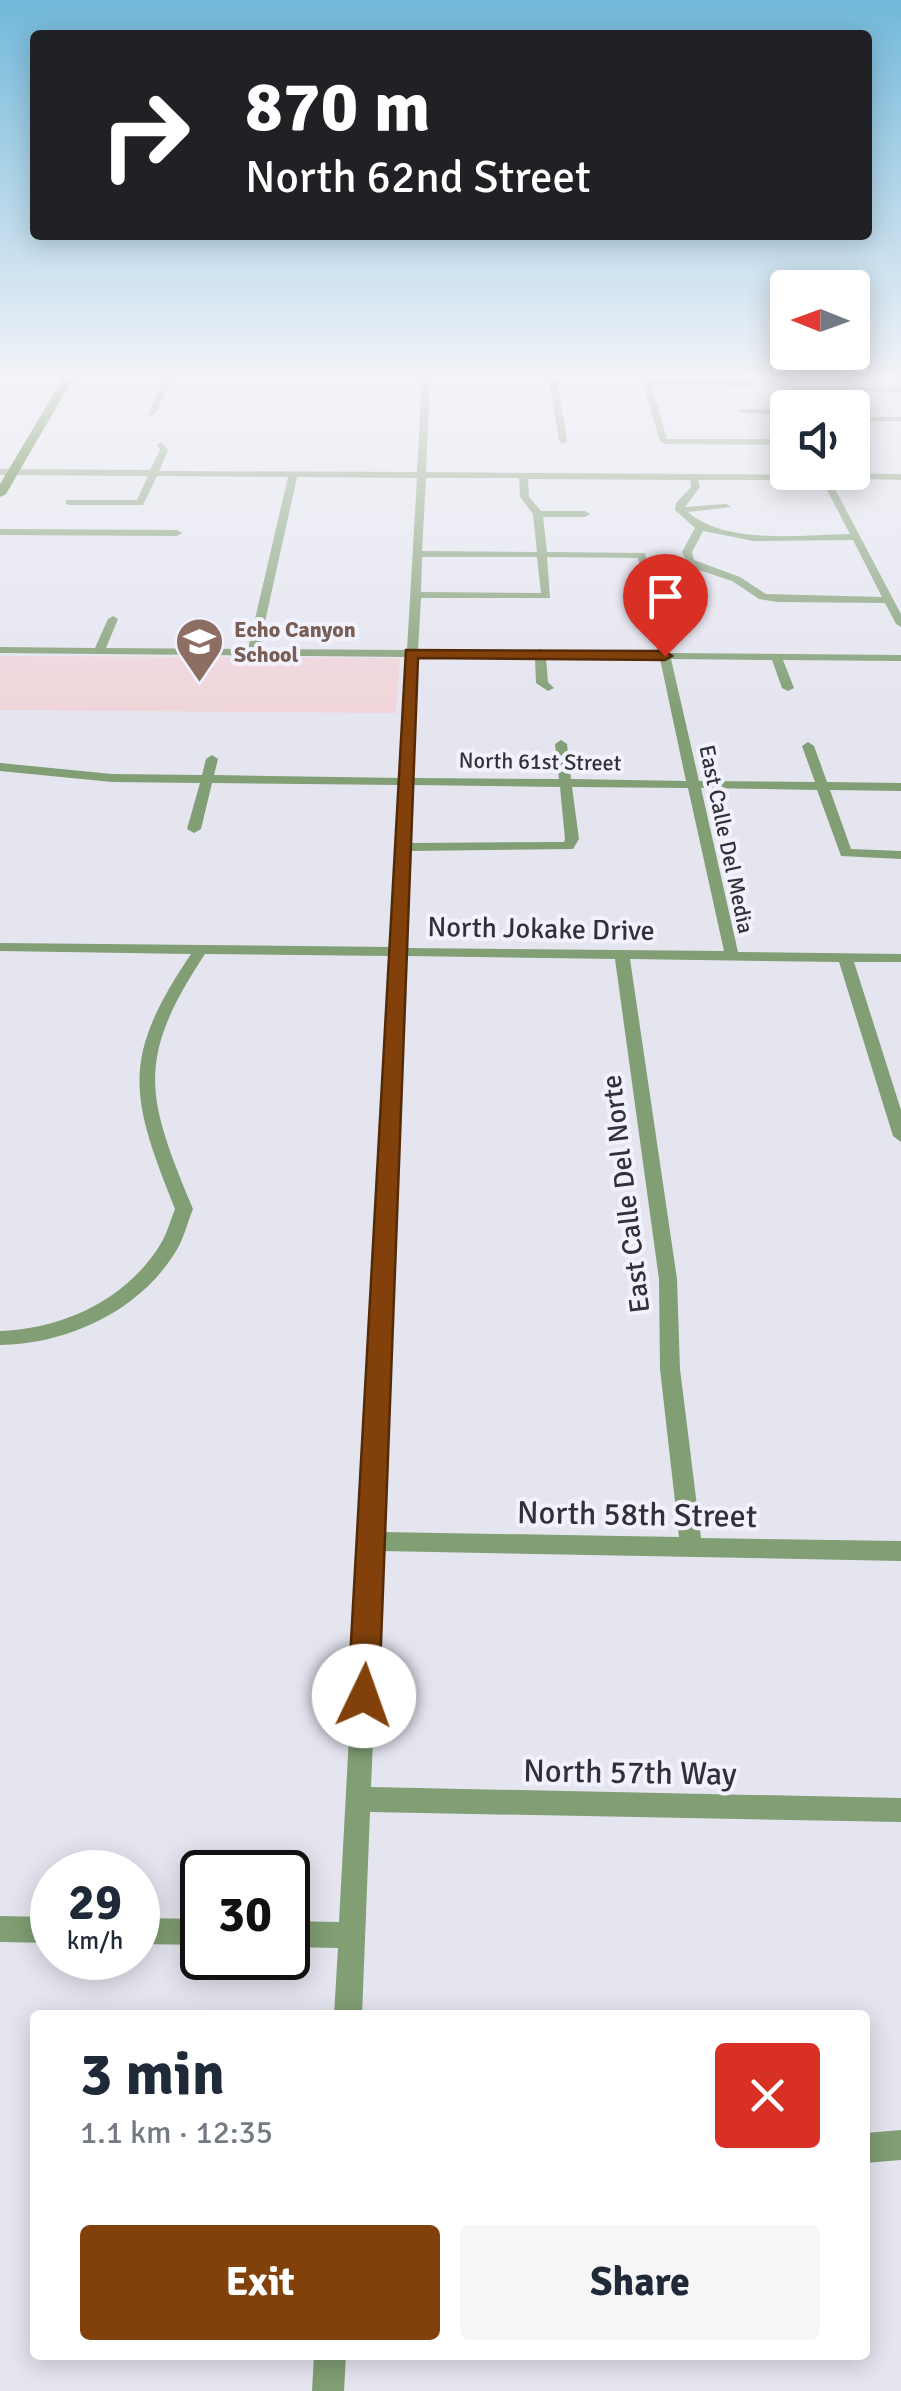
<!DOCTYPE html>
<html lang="en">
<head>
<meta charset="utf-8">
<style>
	:root { --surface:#fff; --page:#f6f6f7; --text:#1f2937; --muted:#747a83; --accent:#82410b }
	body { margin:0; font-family:Signika,sans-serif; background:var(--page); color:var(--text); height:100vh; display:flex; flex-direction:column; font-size:38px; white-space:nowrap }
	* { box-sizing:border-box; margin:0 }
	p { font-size:32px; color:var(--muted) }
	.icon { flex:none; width:55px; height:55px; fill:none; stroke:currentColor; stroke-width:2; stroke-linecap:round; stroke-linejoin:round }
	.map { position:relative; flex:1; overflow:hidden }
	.panel { position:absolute; left:30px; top:2010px; width:840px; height:350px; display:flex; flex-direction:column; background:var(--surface); border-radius:10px; box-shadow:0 5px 25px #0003 }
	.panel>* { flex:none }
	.banner { position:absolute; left:30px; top:30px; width:842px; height:210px; border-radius:10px; box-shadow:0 5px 25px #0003; background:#202124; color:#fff; overflow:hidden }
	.needle { width:65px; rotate:271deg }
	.fabs { position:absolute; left:770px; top:270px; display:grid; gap:20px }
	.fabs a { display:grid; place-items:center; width:100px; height:100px; border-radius:10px; background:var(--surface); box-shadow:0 5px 25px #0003; font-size:50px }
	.speed { position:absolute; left:30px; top:1850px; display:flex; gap:20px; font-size:50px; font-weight:700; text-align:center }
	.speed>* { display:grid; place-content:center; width:130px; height:130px; border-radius:50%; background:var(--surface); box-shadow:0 5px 25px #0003; line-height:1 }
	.speed small { font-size:25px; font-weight:400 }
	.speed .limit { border:5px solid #111; border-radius:15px; background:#fff; color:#111 }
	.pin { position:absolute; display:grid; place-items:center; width:85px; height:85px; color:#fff; margin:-102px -42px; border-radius:50% 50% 50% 0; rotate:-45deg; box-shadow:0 0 10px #0007 }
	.pin .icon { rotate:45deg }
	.me { position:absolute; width:110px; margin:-55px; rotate:3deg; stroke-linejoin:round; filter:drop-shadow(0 0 8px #0008) }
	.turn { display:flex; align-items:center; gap:35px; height:210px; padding:0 50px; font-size:45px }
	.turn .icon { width:130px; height:130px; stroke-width:2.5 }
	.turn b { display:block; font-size:70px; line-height:85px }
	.round { display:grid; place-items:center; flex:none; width:105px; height:105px; border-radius:10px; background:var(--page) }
	.headline { display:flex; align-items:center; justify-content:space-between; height:170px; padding:0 50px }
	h1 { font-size:60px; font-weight:800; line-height:75px }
	.cta { display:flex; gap:20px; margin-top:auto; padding:20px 50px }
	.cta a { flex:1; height:115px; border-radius:10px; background:var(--accent); color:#fff; font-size:40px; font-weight:800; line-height:115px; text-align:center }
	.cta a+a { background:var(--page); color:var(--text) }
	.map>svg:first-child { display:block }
</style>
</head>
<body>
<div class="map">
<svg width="901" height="2391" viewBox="0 0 901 2391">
	<rect width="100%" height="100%" fill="#e5e5f0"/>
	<path fill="#efd5da" d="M0,656L395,658L400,660L396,713L0,710Z"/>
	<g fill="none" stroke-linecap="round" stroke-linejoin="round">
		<path fill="#819e74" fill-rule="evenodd" d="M166,375H174L155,414L148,416Z
			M422,375H430L426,472L818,475L826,478L836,491L901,614V627L896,624L885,603L777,602L759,599L732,581L696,569L687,563L682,552L695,528L675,510L676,503L691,487L690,480L528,479L529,497L541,511H585L590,514L585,517H543L547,552L645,553L669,653L901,655V661L783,660L794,688L788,691L782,688L772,660L671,659L699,781L815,782L802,746L808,742L814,746L827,782L901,783V791L830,790L851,849L901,851V859L841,856L817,790L701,788L738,952L901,954V962H854L901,1110V1142L893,1136L839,962L630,959L677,1279L680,1369L701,1538L901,1541V1561L381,1551L371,1787L901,1798V1822L370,1812L362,2015H334L338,1948L288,1947V1921L339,1922L391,956L205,954C135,1060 146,1096 193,1209C188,1221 185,1234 179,1246C144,1309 70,1344 0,1345V1331C62,1329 126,1300 160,1245C167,1234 170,1221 175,1209C130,1096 120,1059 191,954L0,951V943L392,947L400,785L212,783L201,829L194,833L187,829L200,783L112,782L0,771V763L112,774L202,775L206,759L212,755L218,759L214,775L401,778L407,657L0,653V647L95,648L108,619L113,616L118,619L106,648L248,649L288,477L157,476L143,505H69L66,504V500H137L148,476L0,475V469L150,470L160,450L157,445L161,442L168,450L159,471L417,472ZM297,477L417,478L407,650L259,649ZM426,478H519L520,497L533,514L537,552L422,551ZM698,480H819L828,492L850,534C802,535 725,545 688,512L731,507L726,504L685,507L700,487ZM703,531L754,541L853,540L882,597L766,594L740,577L694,560L692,552ZM422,557H537L541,593L421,592ZM547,557L638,558L658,653L545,652L540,649L535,651L418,650L421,598H550ZM418,657L535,658L536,683L548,691L554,688L548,682L546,658L660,659L686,781L571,779L567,744L561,740L555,744L559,779L413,778ZM413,785L560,787L565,839L564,842L410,843ZM572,787L688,788L724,951L406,948L410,851L573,849L579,839ZM406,956L615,959L659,1279L660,1369L679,1537L382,1532Z
			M554,375H562L558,385L567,441L563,444L559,441L550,385Z
			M647,381L779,382L781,386L901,388V392L781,390L779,386L652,385L667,439H788V445L664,444L660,441L643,383Z
			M739,409L788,410V414L742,413Z
			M852,417H901V421H852Z
			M833,473L901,474V480L830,478Z
			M0,529L177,530L182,533L177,536L0,535Z
			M0,1916L52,1917V1943L0,1942Z
			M138,1918L202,1919V1945L138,1944Z
			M901,2130V2160L865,2163V2133Z
			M314,2355H346L344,2391H312Z"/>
		<path fill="#2b6002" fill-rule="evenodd" d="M65,375H75L6,494L0,497V484Z"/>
	</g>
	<linearGradient id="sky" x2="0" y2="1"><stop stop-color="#71b8da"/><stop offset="0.53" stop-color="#f3f3f8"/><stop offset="1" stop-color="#f3f3f8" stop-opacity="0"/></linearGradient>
	<rect width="901" height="710" fill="url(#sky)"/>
	<path fill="#82410b" stroke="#542a07" stroke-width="2.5" d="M406,650L665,651L672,656L665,660L418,658L379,1696L375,1706L364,1710L353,1706L348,1696Z"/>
	<defs>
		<symbol id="school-pin" viewBox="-11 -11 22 30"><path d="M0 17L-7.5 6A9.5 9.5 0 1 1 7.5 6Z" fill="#8d6e63" stroke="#f2f2fe"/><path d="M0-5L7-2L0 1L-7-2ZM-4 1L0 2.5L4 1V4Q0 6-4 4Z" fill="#fff"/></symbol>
	</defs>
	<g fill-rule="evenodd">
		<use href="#school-pin" x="172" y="614" width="55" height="75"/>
	</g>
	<g text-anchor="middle" stroke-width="8" stroke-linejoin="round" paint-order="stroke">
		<g font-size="22" font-weight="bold" fill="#785e54" stroke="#f2f2fe" text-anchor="start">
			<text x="234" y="637">Echo Canyon<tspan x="234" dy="25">School</tspan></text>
		</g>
		<g font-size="22" fill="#323236" stroke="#f2f2fe">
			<text transform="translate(540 761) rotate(1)" y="8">North 61st Street</text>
			<text transform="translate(727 839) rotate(78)" y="8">East Calle Del Media</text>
		</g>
		<g font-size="28" fill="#323236" stroke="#f2f2fe">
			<text transform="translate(541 928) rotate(1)" y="10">North Jokake Drive</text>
			<text transform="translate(625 1194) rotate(-97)" y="10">East Calle Del Norte</text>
		</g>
		<g font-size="32" fill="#323236" stroke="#f2f2fe">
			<text transform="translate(637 1514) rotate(1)" y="11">North 58th Street</text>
			<text transform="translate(630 1772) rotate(1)" y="11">North 57th Way</text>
		</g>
	</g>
</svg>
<div class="fabs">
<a><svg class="needle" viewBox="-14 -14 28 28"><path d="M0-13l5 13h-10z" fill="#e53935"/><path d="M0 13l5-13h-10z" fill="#747a83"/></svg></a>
<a><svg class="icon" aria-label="sound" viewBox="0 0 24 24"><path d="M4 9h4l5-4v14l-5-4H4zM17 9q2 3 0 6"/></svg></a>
</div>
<div class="speed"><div>29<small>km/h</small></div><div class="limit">30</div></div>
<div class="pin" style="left:665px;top:656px;background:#d93025"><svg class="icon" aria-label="arrive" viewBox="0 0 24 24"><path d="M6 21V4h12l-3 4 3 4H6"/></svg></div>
<svg class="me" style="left:364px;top:1696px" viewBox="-20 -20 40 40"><circle r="19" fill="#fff"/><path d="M0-13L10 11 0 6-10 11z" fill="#82410b"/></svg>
<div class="banner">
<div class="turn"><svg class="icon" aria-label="right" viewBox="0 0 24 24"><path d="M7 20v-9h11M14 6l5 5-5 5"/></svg><div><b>870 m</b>North 62nd Street</div></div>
</div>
<section class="panel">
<div class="headline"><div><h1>3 min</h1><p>1.1 km · 12:35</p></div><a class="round" style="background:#d93025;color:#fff"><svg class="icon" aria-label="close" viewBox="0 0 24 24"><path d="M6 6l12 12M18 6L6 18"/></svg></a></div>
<div class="cta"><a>Exit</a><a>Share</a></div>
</section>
</div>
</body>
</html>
